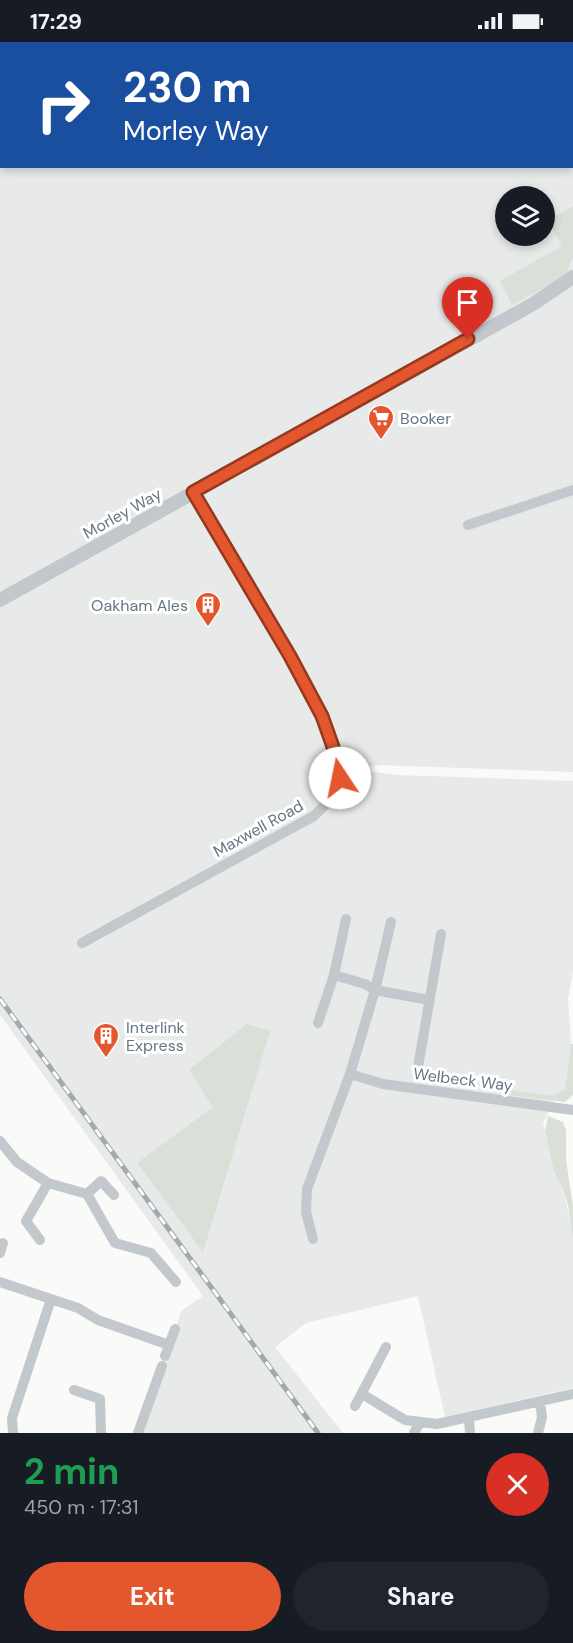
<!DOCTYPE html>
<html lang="en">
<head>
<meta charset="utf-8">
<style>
	:root { --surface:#171b24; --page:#20242c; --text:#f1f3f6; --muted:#9ea1a6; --accent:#e4572e }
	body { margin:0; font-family:"DM Sans",sans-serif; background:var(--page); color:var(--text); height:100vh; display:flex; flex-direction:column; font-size:22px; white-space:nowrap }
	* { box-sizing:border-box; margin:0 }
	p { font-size:20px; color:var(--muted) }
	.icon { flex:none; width:33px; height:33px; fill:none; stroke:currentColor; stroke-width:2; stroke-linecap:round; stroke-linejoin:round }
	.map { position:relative; height:1391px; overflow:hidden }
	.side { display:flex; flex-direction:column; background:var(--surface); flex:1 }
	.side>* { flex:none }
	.top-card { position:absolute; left:0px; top:0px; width:573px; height:126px; box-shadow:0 3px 9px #0003; background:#1a4fa0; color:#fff; overflow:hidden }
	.fabs { position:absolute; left:495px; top:144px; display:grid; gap:12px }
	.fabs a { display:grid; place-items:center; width:60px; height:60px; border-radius:50%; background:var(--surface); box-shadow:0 3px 9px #0003; font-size:30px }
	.pin { position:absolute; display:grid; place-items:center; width:51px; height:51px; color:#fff; margin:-62px -26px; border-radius:50% 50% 50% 0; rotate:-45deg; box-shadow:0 0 6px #0007 }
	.pin .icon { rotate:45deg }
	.me { position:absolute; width:66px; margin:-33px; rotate:349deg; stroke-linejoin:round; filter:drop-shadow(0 0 4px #0008) }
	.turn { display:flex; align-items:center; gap:21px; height:126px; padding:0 24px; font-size:27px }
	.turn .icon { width:78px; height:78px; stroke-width:2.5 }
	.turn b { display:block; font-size:42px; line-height:51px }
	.round { display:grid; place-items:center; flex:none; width:63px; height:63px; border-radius:32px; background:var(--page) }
	.head { display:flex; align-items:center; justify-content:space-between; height:102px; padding:0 24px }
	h1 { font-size:36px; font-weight:700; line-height:45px; color:#1e9e55 }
	.button { display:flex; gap:12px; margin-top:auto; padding:12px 24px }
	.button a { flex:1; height:69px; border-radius:36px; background:var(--accent); color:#fff; font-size:24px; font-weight:700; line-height:69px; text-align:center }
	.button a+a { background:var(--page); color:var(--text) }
	.status { display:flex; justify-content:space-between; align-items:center; height:42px; padding:0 30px; background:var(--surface); direction:ltr }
	.status svg { height:16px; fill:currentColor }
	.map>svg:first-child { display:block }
</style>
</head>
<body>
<div class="status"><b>17:29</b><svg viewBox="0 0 49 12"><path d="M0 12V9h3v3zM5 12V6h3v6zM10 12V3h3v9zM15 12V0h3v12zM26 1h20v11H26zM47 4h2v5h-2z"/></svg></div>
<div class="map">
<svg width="573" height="1391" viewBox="0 0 573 1391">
	<rect width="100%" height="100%" fill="#fafaf8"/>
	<path fill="#e8e9e9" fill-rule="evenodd" d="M0,0H573V730L376,723L360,728L398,733L573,739V929L568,957L571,1002L565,1047L554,1059L543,1081L554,1130L563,1147L573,1190V1346L445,1375L418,1254L306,1281L275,1305L343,1391H142L181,1269L203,1254L0,973ZM2,2H572V124H2ZM506,154H544V194H506Z"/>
	<path fill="#dadfd7" d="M573,164V215L565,234L512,263L500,239L562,204L548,179Z
		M247,982L270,989L203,1210L137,1121L213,1065L189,1028Z
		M571,1002H573V1053L565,1060L501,1052L502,1047L553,1054L565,1047Z
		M548,1074L563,1080L566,1088V1118L573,1164V1196L568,1163L563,1147L554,1130L545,1089Z"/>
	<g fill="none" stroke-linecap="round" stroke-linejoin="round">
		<path stroke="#c3c8cc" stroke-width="10" d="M468,483L573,448
			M82,901L314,774C325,763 336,754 339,738C344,710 315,664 303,640C269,575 230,513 193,450
			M334,933L365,942L375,948L429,958
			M318,981L334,933L346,877
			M418,1025L441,892
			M350,1032L383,1042L573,1068
			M0,1099L17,1120L48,1141L87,1152L115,1201L151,1211L176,1240
			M87,1152L101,1139L114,1153
			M313,1197L306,1170L307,1147L350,1032L375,948L391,880
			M40,1198L26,1179L48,1141
			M0,1211L3,1201
			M0,1240L51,1257
			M165,1314L175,1287
			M74,1348L100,1357L101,1391
			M362,1352L405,1378L437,1382L573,1352
			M355,1364L386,1305
			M469,1376L470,1391
			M13,1391L12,1376L51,1257L78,1266L98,1278L169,1303
			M138,1391L162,1324
			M414,1391L420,1380
			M538,1391L542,1375L540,1360"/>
		<path stroke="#c3c8cc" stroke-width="14" d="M0,558L533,262L573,235"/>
		<defs>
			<path id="rail" d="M0,957L318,1391"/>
		</defs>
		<use href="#rail" stroke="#a2aab0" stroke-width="5"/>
		<use href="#rail" stroke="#fff" stroke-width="3" stroke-dasharray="9" stroke-linecap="butt"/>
	</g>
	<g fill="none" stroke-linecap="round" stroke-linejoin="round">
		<defs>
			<path id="route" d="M340,736L338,719L322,674L290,614L193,450L468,297"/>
		</defs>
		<use href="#route" stroke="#94391e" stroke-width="15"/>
		<use href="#route" stroke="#e4572e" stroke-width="10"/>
	</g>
	<defs>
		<symbol id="supermarket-pin" viewBox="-11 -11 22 30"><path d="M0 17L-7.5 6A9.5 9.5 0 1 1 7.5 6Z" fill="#e4572e" stroke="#fff"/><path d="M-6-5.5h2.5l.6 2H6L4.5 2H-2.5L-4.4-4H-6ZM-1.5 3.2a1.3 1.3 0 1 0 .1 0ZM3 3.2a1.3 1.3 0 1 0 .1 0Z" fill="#fff"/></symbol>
		<symbol id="building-pin" viewBox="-11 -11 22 30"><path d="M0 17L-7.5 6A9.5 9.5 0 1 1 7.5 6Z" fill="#e4572e" stroke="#fff"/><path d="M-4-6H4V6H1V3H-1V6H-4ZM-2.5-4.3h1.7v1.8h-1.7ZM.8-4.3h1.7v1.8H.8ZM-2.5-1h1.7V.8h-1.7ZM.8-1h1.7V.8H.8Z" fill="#fff"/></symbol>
	</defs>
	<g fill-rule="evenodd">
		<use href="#supermarket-pin" x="366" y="361" width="30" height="40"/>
		<use href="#building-pin" x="193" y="548" width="30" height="40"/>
		<use href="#building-pin" x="91" y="979" width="30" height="40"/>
	</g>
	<g text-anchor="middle" stroke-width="6" stroke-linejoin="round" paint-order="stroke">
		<g font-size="16" fill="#657683" stroke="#fff" text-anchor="start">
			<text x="400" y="382">Booker</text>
			<text x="188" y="569" text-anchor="end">Oakham Ales</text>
			<text x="126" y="991">Interlink<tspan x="126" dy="18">Express</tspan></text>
		</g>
		<g font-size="16" fill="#657683" stroke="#fff">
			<text transform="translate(122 471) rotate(-29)" y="6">Morley Way</text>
			<text transform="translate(258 786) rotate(-29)" y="6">Maxwell Road</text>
			<text transform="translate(463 1037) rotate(7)" y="6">Welbeck Way</text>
		</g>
	</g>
</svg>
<div class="fabs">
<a><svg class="icon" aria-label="layers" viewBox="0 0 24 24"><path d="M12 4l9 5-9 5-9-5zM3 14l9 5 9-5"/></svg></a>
</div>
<div class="pin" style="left:468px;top:297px;background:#d93025"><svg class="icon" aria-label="arrive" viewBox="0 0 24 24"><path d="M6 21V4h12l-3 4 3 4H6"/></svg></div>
<svg class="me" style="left:340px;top:736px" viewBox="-20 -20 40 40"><circle r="19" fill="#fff"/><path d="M0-13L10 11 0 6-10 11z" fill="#e4572e"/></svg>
<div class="top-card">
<div class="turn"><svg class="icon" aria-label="right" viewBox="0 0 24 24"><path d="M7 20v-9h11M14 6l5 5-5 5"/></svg><div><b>230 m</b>Morley Way</div></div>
</div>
</div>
<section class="side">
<div class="head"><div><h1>2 min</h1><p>450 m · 17:31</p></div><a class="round" style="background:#d93025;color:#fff"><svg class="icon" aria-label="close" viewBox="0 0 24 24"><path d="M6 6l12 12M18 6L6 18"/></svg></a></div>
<div class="button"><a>Exit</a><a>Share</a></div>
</section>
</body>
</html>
